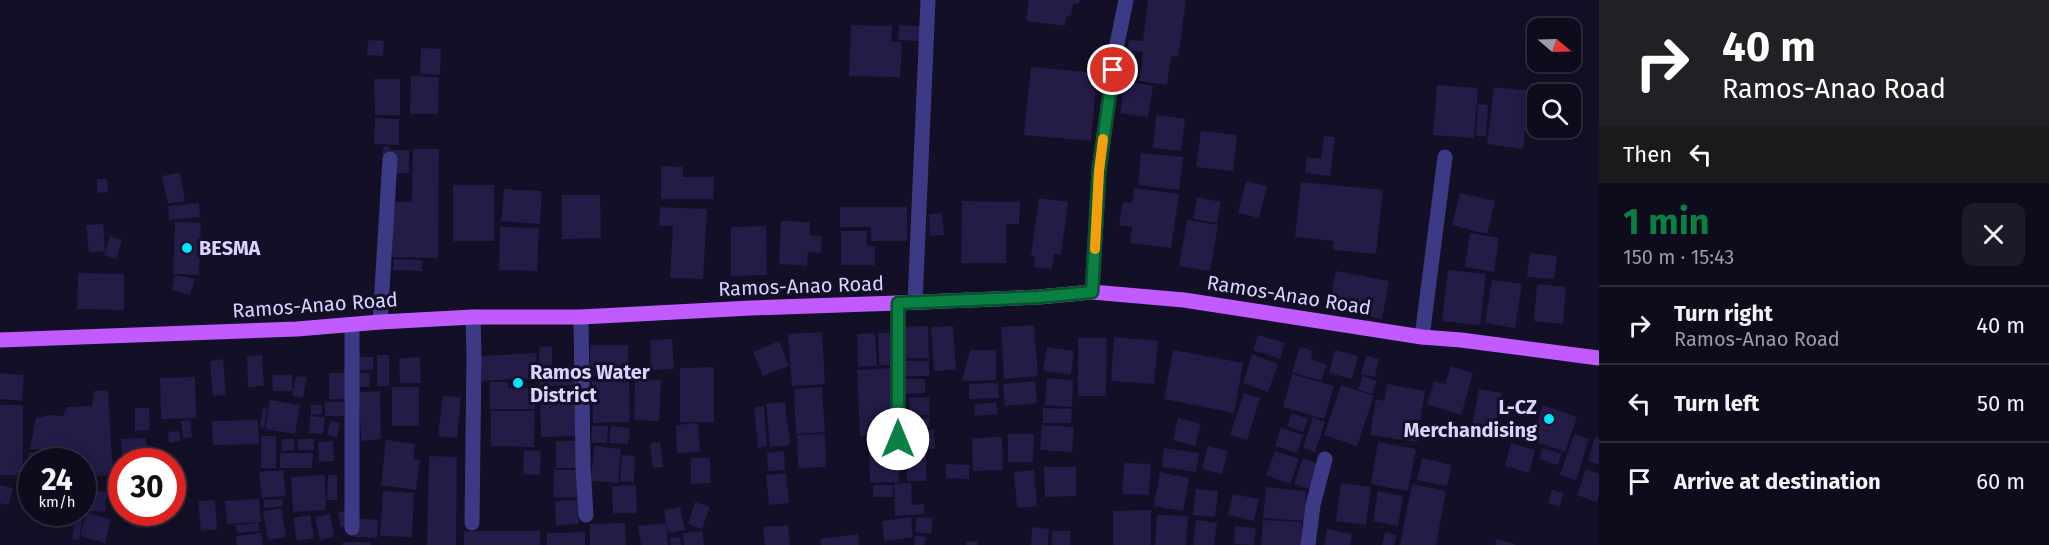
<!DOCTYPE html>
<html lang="en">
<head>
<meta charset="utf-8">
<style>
	:root { --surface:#0e0b1c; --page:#1c1929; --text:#f1f3f6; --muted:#9b9ba3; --line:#2e2b3b; --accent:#0b8043 }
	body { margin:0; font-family:"Fira Sans",sans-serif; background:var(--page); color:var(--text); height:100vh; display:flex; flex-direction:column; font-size:22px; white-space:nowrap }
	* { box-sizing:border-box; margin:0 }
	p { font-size:20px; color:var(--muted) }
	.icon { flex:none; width:33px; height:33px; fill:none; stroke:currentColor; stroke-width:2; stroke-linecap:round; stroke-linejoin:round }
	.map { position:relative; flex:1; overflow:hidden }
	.drawer { display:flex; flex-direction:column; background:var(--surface); width:450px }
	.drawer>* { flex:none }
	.banner { background:#202124; color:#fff; overflow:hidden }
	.needle { width:39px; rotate:109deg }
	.buttons { position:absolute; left:1527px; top:18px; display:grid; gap:12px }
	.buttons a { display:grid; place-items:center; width:54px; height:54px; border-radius:12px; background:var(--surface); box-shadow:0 3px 15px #0003,0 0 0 2px var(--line); font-size:30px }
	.speed { position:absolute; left:18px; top:448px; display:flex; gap:12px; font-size:30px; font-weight:700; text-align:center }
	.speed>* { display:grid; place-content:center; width:78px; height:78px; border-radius:50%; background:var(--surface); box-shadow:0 3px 15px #0003,0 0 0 2px var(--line); line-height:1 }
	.speed small { font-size:15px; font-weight:400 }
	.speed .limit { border:9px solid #d22; background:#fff; color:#111 }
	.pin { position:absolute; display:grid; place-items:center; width:51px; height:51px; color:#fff; margin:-26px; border:3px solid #fff; border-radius:50%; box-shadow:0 2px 6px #0007 }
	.me { position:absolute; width:66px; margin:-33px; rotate:0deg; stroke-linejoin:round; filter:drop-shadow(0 0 4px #0008) }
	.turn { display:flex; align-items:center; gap:21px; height:126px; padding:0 24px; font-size:27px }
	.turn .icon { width:78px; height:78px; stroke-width:2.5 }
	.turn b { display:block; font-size:42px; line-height:51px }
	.then { display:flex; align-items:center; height:57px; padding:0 24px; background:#0003; gap:12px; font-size:22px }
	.round { display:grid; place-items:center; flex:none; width:63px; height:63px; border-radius:12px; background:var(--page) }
	.head { display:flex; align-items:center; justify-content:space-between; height:102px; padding:0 24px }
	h1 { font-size:36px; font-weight:700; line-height:45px; color:var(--accent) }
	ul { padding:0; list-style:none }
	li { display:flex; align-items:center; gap:18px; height:78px; padding:0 24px; border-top:2px solid var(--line) }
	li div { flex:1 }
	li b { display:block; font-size:22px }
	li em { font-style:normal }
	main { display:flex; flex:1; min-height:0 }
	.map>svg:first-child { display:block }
</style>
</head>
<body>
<main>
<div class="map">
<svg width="1599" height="545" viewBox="0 0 1599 545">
	<rect width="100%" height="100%" fill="#130f26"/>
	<path fill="#241b47" d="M1029,0H1080L1079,3L1073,4L1071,16H1067L1065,26L1026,21Z
		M1148,0H1186L1178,57L1171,56L1167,85L1139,81L1143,52L1127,50L1129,40L1143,41Z
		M851,25L892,26L891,42H902L900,77L849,76Z
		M899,25L920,26L919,41L898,40Z
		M368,40L384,41L383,56L367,55Z
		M421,48L441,49L440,75L420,74Z
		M1031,67L1097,73L1091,141L1024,135Z
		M411,76L439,77L438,114H410Z
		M374,79H400V115H375Z
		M1125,81L1153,86L1148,117L1120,113Z
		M1437,85L1478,88L1474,138L1433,135Z
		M1494,87L1530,91L1523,149L1487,144Z
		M1478,104L1488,105L1486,136H1476Z
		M1156,115L1185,119L1181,151L1153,148Z
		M375,118L399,119V145L374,144Z
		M1201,131L1237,135L1233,171L1196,167Z
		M1324,136L1335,137L1330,176L1305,173L1307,157L1321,159Z
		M384,146L391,148L388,156L382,154Z
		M413,149H439L438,258L392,257L393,202H412Z
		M391,150H409V173H391Z
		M1141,153L1183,157L1179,190L1138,185Z
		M661,166L683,167V177H714L713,199H661Z
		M180,173L185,201L168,204L162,176Z
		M97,179H107L108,192L97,193Z
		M1246,181L1267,186L1259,218L1238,213Z
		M1301,182L1383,190L1376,254L1333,250L1334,241L1295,237Z
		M453,185H494V241H453Z
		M1134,188L1179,194L1171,248L1130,243L1132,227L1119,225L1123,202L1132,203Z
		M504,189L542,191L540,224L501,221Z
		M1460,193L1495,201L1487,234L1452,225Z
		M562,195H600L601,238L562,239Z
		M1197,197L1221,202L1217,223L1193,219Z
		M1039,198L1068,202L1061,255L1054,254L1052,269L1034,267L1035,256H1031Z
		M962,201L1020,202L1019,224H1006V263H961Z
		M199,203L200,217L169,220L168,206Z
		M660,207L707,209L703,279L670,278L673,226H659Z
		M840,207H907V241H871V227H840Z
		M942,213L944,235L930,236L929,214Z
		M1187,220L1218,225L1210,271L1179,266Z
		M781,221L810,222V235L822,236L821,253L808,252L807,266L779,264Z
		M175,222L201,223L199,275L173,274Z
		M103,224L105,251L89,253L86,225Z
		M766,226L767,275L731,276V227Z
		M500,227L539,228L537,271L499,270Z
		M841,231H867V246H875V265H841Z
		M1470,233L1499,238L1494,272L1465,267Z
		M110,236L122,240L116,259L104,255Z
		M1530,253L1557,256L1554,279L1527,277Z
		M394,259L422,260V271L393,270Z
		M1448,270L1486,274L1480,325L1442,321Z
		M1336,271L1389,281L1382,319L1329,309Z
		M78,273L124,274V310L77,309Z
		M175,275L195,279L190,295L172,290Z
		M1492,280L1522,284L1515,328L1485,323Z
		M1537,284L1566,287L1563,324L1534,321Z
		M1034,325L1038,376L1004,379L1001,327Z
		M928,326L929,358H902L901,327Z
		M953,326L956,370L934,371L931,327Z
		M822,332L825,384L792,386L788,334Z
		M875,333L877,366L858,367L857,334Z
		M878,333H890L891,365H879Z
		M1258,335L1285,343L1280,359L1253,350Z
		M1114,337L1158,341L1154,384L1111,381Z
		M1078,338H1107L1106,396H1078Z
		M672,339L674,369L651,370L650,340Z
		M779,341L789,366L763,376L753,352Z
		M590,345H628V376H590Z
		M552,346V367H577V385L540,386L539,347Z
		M1047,347L1074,351L1071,375L1043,371Z
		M1300,347L1313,351L1311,359L1327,365L1321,381L1292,372Z
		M970,350H996V380L962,381Z
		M1173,350L1243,363L1234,413L1164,399Z
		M1335,350L1358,356L1352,379L1329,373Z
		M536,353L538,378L482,381L481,356Z
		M1252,354L1278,364L1268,392L1243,383Z
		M262,355L264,386L248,387L247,356Z
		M377,355H389V386H377Z
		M1366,356L1379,359L1375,377L1361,374Z
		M359,357H373V370H359Z
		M420,357L421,383H400L399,358Z
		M223,359L226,395L213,396L210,361Z
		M902,361H929V376H902Z
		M1451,366L1473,373L1461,415L1427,404L1434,381L1445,384Z
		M714,367V422H680V368Z
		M890,368L893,435L860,436L857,370Z
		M0,373L24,375L22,401L0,399Z
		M329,373H349V399H329Z
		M358,373H370L369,387H358Z
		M1292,374L1334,386L1324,419L1283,407Z
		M272,375H292V391H273Z
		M296,376L307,377L303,398L292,396Z
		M1363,376L1377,381L1372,394L1358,389Z
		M195,377L196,418L161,419L160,378Z
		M1047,378L1073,380L1072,407L1045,405Z
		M635,379L661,380L659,421L634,420Z
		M903,379H925V393L903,394Z
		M629,380L630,422L593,423L592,381Z
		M1035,381L1037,403L1005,406L1003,384Z
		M490,382H508V388H535V409H490Z
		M998,383L999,398L969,399V384Z
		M1387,384L1425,391L1417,442L1370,435L1376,399L1384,401Z
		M1341,385L1374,396L1357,446L1324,435Z
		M392,387H419V426H392Z
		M822,387L825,432L796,434L794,389Z
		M540,389H576L577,436L541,437Z
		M1479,389L1502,393L1494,437L1471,433Z
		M108,390L113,475L97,476V488H82V462H44L45,450L30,449L36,418L50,415L63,416L67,407L92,406L94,391Z
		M380,391L381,439L361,441L359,392Z
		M1244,393L1260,398L1247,440L1230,435Z
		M443,396L461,397L457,438L438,436Z
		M929,397L930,415L910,416L909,398Z
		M270,400L300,405L295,434L265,429Z
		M325,402H344V416H325Z
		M785,402L790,445L770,447L766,404Z
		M996,402L998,414L975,416L974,405Z
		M0,405H23V475H0Z
		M311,405H322V414L311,415Z
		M1543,405L1577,417L1565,452L1531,440Z
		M764,406L767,446L758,448L754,407Z
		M135,408H149L150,430L135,431Z
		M263,408L267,409L264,428L260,427Z
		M1043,408L1072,409L1071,423H1043Z
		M491,411H535L534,447L491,446Z
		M1292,413L1308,419L1303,432L1287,426Z
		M310,416L325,418L323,434L309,433Z
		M930,417V427L910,428L909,419Z
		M1313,417L1325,422L1315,452L1303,448Z
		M1178,418L1201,424L1195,446L1173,440Z
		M190,420L192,437L183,438L181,421Z
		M258,420L259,444L213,445L212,421Z
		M330,421L340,423L337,438L327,435Z
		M698,423L700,452L677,453L676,425Z
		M1042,425L1074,427L1072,452L1040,450Z
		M592,426H608L607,443H591Z
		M611,426L630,428L628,444L609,443Z
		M1281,428L1303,435L1297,453L1275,446Z
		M934,429L935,449L904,450V431Z
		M179,431L181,441L169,443L168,432Z
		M825,434L826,467L798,468L797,435Z
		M1008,434H1034L1033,462H1008Z
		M1574,434L1589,439L1576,480L1560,475Z
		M261,436H276V468H261Z
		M1002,437L1003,470L973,471L972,438Z
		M1595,437L1599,438V464L1588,461Z
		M146,438L147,462H122L121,439Z
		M281,439H294V450L282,451Z
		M298,439H314V450H298Z
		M386,440L415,444L413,459L420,460L416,490L381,485Z
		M333,441L334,461L319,462L318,442Z
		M556,441H577L576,468H556Z
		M660,442L663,467L653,468L650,443Z
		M1378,442L1416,449L1408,491L1371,484Z
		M1511,443L1535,450L1529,473L1505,466Z
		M898,444L899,482L870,483L869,445Z
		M594,446L621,449L618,483L591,481Z
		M1208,446L1228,451L1222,474L1202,469Z
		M1164,448L1199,453L1196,472L1162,467Z
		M1542,448L1561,454L1558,465L1539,459Z
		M524,450L541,451L540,475L523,474Z
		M784,451L785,470L768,471L767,453Z
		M1275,451L1299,459L1290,484L1266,475Z
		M29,452L40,454L39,462H32V476L25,475Z
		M926,452V481H907L906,453Z
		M280,453H313L312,468H280Z
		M622,455L635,456L634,482L620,481Z
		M429,456L457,457L456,545H427Z
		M691,458H710V483L691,484Z
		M1303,458L1318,464L1310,489L1294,484Z
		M1422,458L1452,465L1447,486L1417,480Z
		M1124,463L1151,464L1149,495L1122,494Z
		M946,464L969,465V479L946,478Z
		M1044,467H1076V496L1045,497Z
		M1586,469L1599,474V495L1597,502L1577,495Z
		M283,470L286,496L262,498L259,472Z
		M554,470H578L577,498L553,497Z
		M1034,470L1037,506L1017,508L1014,472Z
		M1160,472L1189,478L1183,511L1154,506Z
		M786,473L789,503L769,505L766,475Z
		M325,475L326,510L293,512L291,477Z
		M328,475H337V500H327Z
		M24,481L32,484V497L21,493Z
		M911,483L912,505L924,504V514L895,516L894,484Z
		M1341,483L1371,487L1366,525L1336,521Z
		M1412,484L1446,491L1436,545H1400Z
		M0,485L13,488L9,505L0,503Z
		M636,485L637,513H613L612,486Z
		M873,485H893V497H873Z
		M1266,487L1306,491L1304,521L1263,518Z
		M84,489L107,492L105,512L82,510Z
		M1196,489L1218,491L1215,517L1193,515Z
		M1552,490L1564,493L1559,507L1548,503Z
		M383,491L414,493L412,537L380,536Z
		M1378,491L1403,496L1398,526L1373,521Z
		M1233,494L1259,499L1254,521L1228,515Z
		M259,499L261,522L227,524L225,501Z
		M283,499V506L264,508V500Z
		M215,500L217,529L201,531L198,501Z
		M578,500L579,524L556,525L555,501Z
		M695,502L710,507L702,529L688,524Z
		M680,507L685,530L668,533L664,510Z
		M281,508L286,537L268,540L263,511Z
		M1151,510V545H1113V511Z
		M345,511L349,525L341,527L338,512Z
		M86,513L111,519L105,543L80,536Z
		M330,514L334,537L320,540L315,517Z
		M310,515L314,538L297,541L293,518Z
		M1157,515L1188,516L1186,545H1155Z
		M911,517L913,537L884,541L882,521Z
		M917,517L933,518L931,534L915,532Z
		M355,518L378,520L377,538L354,537Z
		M75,519L82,520L79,540L72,539Z
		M1196,520L1217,523L1214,545H1193Z
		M1263,520L1302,522L1301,545H1261Z
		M258,523L259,531L237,533L236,525Z
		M625,523L626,545H590V524Z
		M666,523L668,545H641L638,526Z
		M788,525L790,545H765L763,527Z
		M1235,526L1256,528L1254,545L1234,544Z
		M1032,527L1049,529L1048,545H1031Z
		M1327,529L1352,534L1350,545H1324Z
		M464,531H540V545H464Z
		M702,531L704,545H684L683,533Z
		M1052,531H1070V545H1052Z
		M585,532V545H547V533Z
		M1385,532L1397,535L1394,545H1382Z
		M261,533L263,545H237L236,536Z
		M858,534L859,545H821L820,539Z
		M915,536L926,537L924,545H914Z
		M680,537L681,545H671L670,538Z
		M1497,539L1515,544V545H1495Z
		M977,541V545H966V542Z
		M343,542H371V545H343Z"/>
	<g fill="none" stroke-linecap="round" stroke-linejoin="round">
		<path stroke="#3d3a85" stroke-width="15" d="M1092,292L1099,170L1116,49L1126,0
			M915,302L928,0
			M581,317L583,466L586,515
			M380,322L390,159
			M352,325V528
			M1422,337L1445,157
			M898,439V303
			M472,523L474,356L473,317
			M1308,545L1313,505L1325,459"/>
		<path stroke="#c25bff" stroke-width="15" d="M0,340L297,329L380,322L473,317H581L751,308L898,303L1039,297L1092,292L1184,300L1422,337L1461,340L1599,358"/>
	</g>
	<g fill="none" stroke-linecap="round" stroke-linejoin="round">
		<defs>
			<path id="route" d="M898,439V303L1039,297L1092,292L1099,171L1113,70"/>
		</defs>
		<use href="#route" stroke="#07532c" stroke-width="15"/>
		<use href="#route" stroke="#0b8043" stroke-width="10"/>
		<path stroke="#f59e0b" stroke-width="10" d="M1095,249L1099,171L1103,139"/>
	</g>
	<g fill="#00e5ff" stroke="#130f26" stroke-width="2">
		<circle cx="187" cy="248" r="6"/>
		<circle cx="518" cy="383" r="6"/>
		<circle cx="1549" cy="419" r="6"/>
	</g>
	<g text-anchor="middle" stroke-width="6" stroke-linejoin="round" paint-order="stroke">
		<g font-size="20" font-weight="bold" fill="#d9d4ff" stroke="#130f26" text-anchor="start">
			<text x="199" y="255">BESMA</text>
			<text x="530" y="379">Ramos Water<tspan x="530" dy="23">District</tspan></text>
			<text x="1537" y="414" text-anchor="end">L-CZ<tspan x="1537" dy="23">Merchandising</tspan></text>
		</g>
		<g font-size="20" fill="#d9d4ff" stroke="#130f26">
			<text transform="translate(801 286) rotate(-2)" y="7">Ramos-Anao Road</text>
			<text transform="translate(1289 295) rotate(9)" y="7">Ramos-Anao Road</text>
			<text transform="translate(315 305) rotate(-4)" y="7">Ramos-Anao Road</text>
		</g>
	</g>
</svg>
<div class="buttons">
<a><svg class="needle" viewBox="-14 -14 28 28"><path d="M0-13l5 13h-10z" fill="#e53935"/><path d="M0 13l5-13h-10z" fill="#9b9ba3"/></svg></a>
<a><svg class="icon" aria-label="search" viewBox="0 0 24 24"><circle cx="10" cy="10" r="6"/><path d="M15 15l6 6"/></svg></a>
</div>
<div class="speed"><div>24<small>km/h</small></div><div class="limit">30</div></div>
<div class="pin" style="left:1113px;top:70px;background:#d93025"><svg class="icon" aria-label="arrive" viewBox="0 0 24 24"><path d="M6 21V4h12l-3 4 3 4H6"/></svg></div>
<svg class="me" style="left:898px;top:439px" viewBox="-20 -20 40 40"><circle r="19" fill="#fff"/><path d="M0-13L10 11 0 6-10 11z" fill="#0b8043"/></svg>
</div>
<section class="drawer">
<div class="banner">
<div class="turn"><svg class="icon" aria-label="right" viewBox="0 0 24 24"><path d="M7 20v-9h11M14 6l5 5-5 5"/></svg><div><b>40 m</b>Ramos-Anao Road</div></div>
<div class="then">Then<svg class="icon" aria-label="left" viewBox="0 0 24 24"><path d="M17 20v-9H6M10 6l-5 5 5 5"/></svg></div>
</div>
<div class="head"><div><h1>1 min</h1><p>150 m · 15:43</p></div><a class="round"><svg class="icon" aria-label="close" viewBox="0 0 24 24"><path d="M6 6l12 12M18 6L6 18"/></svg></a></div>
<ul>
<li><svg class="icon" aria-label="right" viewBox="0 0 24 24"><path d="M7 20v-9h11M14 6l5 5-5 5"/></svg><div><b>Turn right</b><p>Ramos-Anao Road</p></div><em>40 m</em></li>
<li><svg class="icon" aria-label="left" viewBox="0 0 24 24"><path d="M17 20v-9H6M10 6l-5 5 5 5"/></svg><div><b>Turn left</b></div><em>50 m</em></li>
<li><svg class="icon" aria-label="arrive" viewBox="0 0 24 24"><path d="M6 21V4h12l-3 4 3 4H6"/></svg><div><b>Arrive at destination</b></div><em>60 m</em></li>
</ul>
</section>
</main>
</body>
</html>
